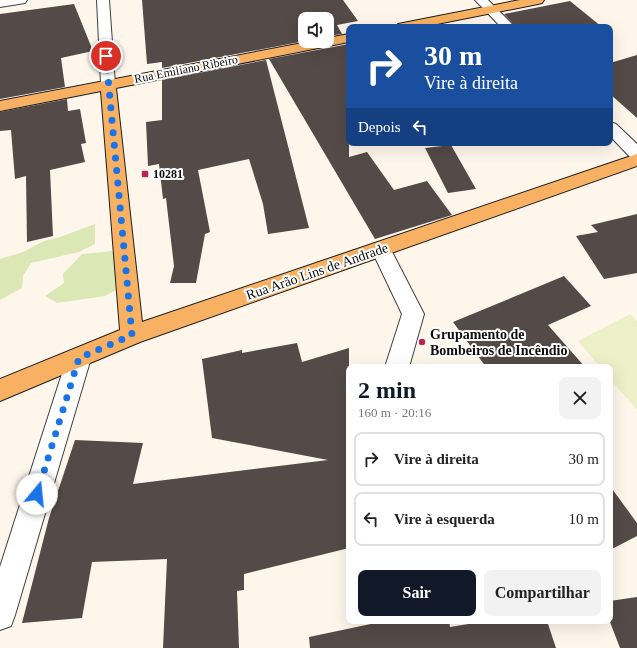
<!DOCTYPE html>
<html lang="pt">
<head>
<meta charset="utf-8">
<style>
	:root { --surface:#fff; --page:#f2f2f2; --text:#222; --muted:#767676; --line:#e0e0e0; --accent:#111827 }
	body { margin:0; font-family:"Times New Roman",serif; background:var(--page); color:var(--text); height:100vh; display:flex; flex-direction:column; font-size:15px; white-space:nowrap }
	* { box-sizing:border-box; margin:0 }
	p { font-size:13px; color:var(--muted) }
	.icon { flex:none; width:22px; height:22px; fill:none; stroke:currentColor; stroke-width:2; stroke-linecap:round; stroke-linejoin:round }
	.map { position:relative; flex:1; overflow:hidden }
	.sheet { position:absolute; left:346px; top:364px; width:267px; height:260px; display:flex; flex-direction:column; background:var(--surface); border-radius:8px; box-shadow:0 4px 16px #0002 }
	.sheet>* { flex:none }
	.hud { position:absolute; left:346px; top:24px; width:267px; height:122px; border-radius:8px; box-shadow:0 4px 16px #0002; background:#1a4fa0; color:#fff; overflow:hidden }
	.tools { position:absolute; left:298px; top:12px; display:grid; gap:8px }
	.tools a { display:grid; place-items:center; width:36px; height:36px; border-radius:8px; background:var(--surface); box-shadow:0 4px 16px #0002; font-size:20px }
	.pin { position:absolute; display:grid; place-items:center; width:34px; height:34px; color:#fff; margin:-17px; border:2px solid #fff; border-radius:50%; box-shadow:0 1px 4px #0007 }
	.me { position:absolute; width:44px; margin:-22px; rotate:17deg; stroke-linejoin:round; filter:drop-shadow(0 0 3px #0008) }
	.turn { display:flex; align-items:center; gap:14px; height:84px; padding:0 12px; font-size:18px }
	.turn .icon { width:52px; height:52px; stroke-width:2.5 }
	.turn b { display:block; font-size:28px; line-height:34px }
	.then { display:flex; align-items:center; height:38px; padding:0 12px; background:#0003; gap:8px; font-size:15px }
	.round { display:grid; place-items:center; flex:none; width:42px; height:42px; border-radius:8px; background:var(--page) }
	.head { display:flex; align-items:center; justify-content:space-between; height:68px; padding:0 12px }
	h1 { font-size:24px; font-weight:700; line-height:30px; color:var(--accent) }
	.primary-button { display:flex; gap:8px; margin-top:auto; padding:8px 12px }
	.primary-button a { flex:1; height:46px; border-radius:8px; background:var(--accent); color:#fff; font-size:16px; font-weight:700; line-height:46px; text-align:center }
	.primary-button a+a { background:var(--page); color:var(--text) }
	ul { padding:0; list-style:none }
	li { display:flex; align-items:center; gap:12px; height:54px; margin:0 8px 6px; padding:0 4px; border:2px solid var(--line); border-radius:8px }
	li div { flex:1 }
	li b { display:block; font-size:15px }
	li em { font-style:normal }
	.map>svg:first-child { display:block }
</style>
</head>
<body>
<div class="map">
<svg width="637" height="648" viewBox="0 0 637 648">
	<rect width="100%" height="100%" fill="#fff6eb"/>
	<path fill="#dbe8b5" d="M95,224V244L79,252L31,263L23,276L22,288L0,300V259L23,252L44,241L60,237Z
		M112,251L119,261L122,287L105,296L57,303L45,296L64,283L63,274L82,254Z"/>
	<path fill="#ebf0c7" d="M630,314L637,321V410L610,379V367H600L578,341Z"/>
	<path fill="#544a48" d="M142,0H343L358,21L337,25L342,34L327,36V19H305V41L162,68V62L147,64Z
		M570,1L602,27H516L504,14Z
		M74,4L93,51L61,58L65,87L0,99V14Z
		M349,44V157L367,152L394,190L427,181L452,215L375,239L269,59Z
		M637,55V118L610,94V63Z
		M266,60L309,228L268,234L263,204L249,159L198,170L210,232L205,234L196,283H170L174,266L166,198L163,199L159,164L148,166L146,122L162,120V80Z
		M67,99L68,111L80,109L86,143L81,144L85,162L50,170L53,236L27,242L26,176L15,179L11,130L0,131V112Z
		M451,145L476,189L448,193L425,148Z
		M637,214V273L604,279L576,236L598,232L591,225Z
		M564,276L591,306L548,325L585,367H486L453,322Z
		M297,343L302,362L349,348V548L244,574V590L237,591L239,648H163L167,559L92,562L82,618L22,623L49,518L75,440L143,443L133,484L328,460L212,438L202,359L242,350V353Z
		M610,486L637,523V536L610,550Z
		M637,597V648H620L610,622V601Z
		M385,621H449L450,627L487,621H547L556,648H310L309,637Z"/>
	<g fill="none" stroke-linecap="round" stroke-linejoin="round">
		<defs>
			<path id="minor" d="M0,0H27L25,3L0,7Z
				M97,0H109L115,84L113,87L108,88L103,87L101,84Z
				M475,0H488L515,27H501Z
				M610,122L616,124L637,144V159L631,158L610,136Z
				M381,242L388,244L424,314L409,367H385L402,314L371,249L374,244Z
				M79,348L87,351L91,358L15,615L11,626L0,630V567L67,358L71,351Z"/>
			<path id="major" d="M520,0H544L542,3L538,4L422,27H396L398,24L403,23Z
				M349,34V42L116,88L142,322L637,154V166L140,342L0,401V379L120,330L101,91L0,111V101L313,41H327V38Z"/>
		</defs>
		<use href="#minor" stroke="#3f3f3f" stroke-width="2"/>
		<use href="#major" stroke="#1d1d1d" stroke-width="2"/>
		<use href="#minor" fill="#fff" fill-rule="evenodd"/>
		<use href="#major" fill="#f8b162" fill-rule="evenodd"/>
	</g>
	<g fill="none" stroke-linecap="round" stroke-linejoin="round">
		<path stroke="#1a73e8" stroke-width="7" stroke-dasharray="0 12.6" d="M37,494L79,358L132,335L106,56"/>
	</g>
	<g fill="#ba254e" stroke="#fff" stroke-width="1.5">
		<rect x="141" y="170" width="8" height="8" rx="2"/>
		<circle cx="422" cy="342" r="4"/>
	</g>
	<g text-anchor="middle" stroke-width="4" stroke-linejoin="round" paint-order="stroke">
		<g font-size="12" fill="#0c0c0c" stroke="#fff">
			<text transform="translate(186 69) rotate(-11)" y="4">Rua Emiliano Ribeiro</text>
		</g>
		<g font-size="12" font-weight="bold" fill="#0c0c0c" stroke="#fff" text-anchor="start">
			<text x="153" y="178">10281</text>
		</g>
		<g font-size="14" fill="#0c0c0c" stroke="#fff">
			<text transform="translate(317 271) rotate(-19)" y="5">Rua Arão Lins de Andrade</text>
		</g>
		<g font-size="14" font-weight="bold" fill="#0c0c0c" stroke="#fff" text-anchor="start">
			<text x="430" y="339">Grupamento de<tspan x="430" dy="16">Bombeiros de Incêndio</tspan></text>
		</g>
	</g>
</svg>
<div class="tools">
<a><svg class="icon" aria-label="sound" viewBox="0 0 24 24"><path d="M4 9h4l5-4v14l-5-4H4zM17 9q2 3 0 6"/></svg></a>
</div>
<div class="pin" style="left:106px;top:56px;background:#d93025"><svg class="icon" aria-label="arrive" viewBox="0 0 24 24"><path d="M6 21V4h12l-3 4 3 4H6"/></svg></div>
<svg class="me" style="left:37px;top:494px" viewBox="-20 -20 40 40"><circle r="19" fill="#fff"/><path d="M0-13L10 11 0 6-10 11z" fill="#1a73e8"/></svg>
<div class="hud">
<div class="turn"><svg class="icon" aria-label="right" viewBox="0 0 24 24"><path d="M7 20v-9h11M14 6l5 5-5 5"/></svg><div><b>30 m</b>Vire à direita</div></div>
<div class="then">Depois<svg class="icon" aria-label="left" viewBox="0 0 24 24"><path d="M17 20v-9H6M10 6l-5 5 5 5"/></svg></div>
</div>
<section class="sheet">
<div class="head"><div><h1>2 min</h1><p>160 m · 20:16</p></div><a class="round"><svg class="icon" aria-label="close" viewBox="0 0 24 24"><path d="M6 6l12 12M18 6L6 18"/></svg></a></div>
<ul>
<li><svg class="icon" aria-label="right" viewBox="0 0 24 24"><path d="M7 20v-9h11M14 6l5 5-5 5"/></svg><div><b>Vire à direita</b></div><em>30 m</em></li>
<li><svg class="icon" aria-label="left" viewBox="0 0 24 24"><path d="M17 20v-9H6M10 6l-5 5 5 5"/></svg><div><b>Vire à esquerda</b></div><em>10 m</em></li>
</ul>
<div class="primary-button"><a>Sair</a><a>Compartilhar</a></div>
</section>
</div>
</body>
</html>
